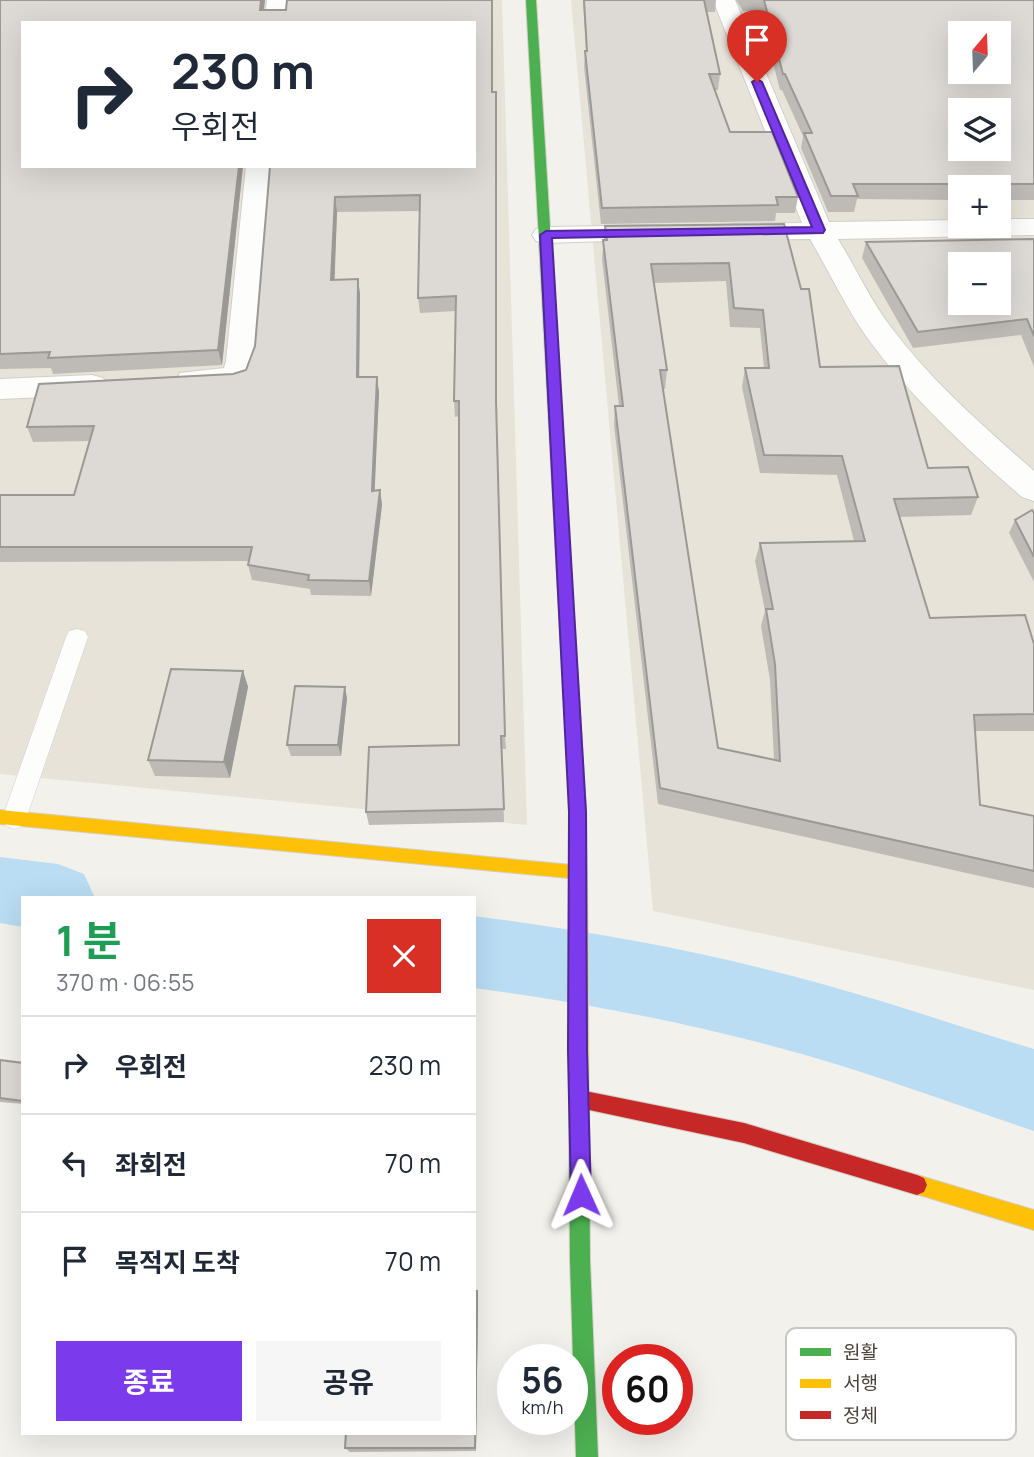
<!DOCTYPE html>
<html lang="ko">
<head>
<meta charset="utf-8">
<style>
	:root { --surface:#fff; --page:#f6f6f7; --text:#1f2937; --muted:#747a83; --line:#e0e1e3; --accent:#7c3aed }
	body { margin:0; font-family:Manrope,"Noto Sans KR",sans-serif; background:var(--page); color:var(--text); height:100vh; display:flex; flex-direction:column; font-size:26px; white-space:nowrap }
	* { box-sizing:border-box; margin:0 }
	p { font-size:23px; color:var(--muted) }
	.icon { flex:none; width:38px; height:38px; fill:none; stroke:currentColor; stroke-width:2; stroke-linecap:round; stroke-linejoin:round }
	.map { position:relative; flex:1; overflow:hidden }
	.side { position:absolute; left:21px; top:896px; width:455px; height:539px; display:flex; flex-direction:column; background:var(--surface); border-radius:0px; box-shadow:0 7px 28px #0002 }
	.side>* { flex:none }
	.guide { position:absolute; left:21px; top:21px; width:455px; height:147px; border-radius:0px; box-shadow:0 7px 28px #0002; background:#fff; color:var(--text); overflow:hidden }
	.needle { width:46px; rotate:19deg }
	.controls { position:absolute; left:948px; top:21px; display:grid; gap:14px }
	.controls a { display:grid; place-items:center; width:63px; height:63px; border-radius:0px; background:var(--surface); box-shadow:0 7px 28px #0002; font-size:35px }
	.speed { position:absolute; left:497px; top:1344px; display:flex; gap:14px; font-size:35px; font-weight:700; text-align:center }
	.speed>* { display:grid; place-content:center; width:91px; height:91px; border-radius:50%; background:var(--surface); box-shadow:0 7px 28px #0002; line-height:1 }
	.speed small { font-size:18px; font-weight:400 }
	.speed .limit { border:10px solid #d22; background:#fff; color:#111 }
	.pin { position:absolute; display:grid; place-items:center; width:60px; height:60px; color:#fff; margin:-72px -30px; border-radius:50% 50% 50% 0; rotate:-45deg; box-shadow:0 0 7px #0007 }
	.pin .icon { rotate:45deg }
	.me { position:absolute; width:77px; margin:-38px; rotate:359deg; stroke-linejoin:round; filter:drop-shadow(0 0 5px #0008) }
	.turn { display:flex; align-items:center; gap:24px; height:147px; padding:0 35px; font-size:32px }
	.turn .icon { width:91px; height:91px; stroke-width:2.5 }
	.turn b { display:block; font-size:49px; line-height:60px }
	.round { display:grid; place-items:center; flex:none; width:74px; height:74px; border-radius:0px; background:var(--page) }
	.overview { display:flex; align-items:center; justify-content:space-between; height:119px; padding:0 35px }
	h1 { font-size:42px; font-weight:700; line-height:52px; color:#1e9e55 }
	.primary-button { display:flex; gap:14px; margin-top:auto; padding:14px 35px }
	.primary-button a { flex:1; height:80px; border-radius:0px; background:var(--accent); color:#fff; font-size:28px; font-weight:700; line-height:80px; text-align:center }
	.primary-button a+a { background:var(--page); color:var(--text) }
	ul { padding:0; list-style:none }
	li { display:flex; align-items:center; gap:21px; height:98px; padding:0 35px; border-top:2px solid var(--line) }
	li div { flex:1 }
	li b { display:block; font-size:26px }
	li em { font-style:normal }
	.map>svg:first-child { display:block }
</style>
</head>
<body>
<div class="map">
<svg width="1034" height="1457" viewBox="0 0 1034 1457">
	<rect width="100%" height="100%" fill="#f3f1ec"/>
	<path fill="#e7e3d9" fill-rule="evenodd" d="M0,0H502L527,825L0,774ZM23,23H474V166H23Z
		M571,0H1034V990L653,911ZM961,33H999V72H961ZM961,110H999V149H961ZM961,187H999V226H961ZM961,264H999V303H961Z"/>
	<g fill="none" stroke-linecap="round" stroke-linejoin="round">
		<path fill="#baddf4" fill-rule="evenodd" d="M0,857L58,864L84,874L95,898H23V927L0,923Z
			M474,916C589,931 703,951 815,982C888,1002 961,1027 1034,1049V1131C960,1106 887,1079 812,1057C701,1025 588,1003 474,988Z"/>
		<defs>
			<path id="lane" d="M77,629L85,631L88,637L26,819L22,826L14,829L6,826L2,819L66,637L69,631Z"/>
			<path id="street" d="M267,0H289L286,23H264Z
				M713,0H735L829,222L961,220V226H999V219H1034V235L838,239C855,267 870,299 890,326C931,381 983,426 1034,471V501L1022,497C966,448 910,397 866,336C845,306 829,271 810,239L733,240L723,238L719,232L723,226L733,224L802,223Z
				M246,166H272L256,361L247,384L191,390L180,387L176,380L180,373L224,368L226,361Z
				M656,225L666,227L670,233L666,239L546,243L536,241L532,235L536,229L546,227Z
				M92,375L103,378L107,385L103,392L92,395L0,399V379Z"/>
			<path id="fast" d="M526,0H536L567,501L560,506L553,501Z
				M579,1132L586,1135L589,1142L590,1260L598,1457H576L570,1260L569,1142L572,1135Z"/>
			<path id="slow" d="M0,810L582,866L587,875L589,1142L586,1149L579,1152L572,1149L569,1142V878L0,824Z
				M917,1175L1034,1210V1230L910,1192L907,1185L910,1178Z"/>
			<path id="jam" d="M560,496L567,501L586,812L587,875L584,880L578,883L572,880L569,875L570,812L553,501Z
				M580,1090L744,1123L917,1175L924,1178L927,1185L924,1192L917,1195L744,1143L580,1108L573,1106L570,1099L573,1092Z"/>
		</defs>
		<use href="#lane" stroke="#d1cfc9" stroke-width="1"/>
		<use href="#street" stroke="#d1cfc9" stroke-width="2"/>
		<use href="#fast" stroke="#d3cec3" stroke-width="2"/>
		<use href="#slow" stroke="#d3cec3" stroke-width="2"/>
		<use href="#jam" stroke="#d3cec3" stroke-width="2"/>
		<use href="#lane" fill="#fdfdfc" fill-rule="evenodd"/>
		<use href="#street" fill="#fdfdfc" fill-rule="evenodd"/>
		<use href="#fast" fill="#4caf50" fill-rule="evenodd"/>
		<use href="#slow" fill="#ffc107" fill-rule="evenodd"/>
		<use href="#jam" fill="#c62828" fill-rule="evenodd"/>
	</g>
	<path fill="#bebbb7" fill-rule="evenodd" d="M0,0H265L264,10H286L287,0H492V92H496V410L505,736L506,749H502L504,822L369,825L366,812L369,747L459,745V416L455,417L454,401L456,311L420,313L418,298L420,211L337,212L334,280L358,279L360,294L359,377H377L379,393L374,491L380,490L382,505L371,596L311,595L310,589L252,580L248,565L249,561L0,562V495H74L89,441L33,442L27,427L39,384L233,374L246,370L255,346L270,166H474V23H23V166H243L222,365L53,374L51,368L0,369Z
		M583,0H716L715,12H707L720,74L718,90H715L730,132L798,197L795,213H776L775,221L601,224L584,67L585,51H586Z
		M736,0H1034V200H999V187H961V200L857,199L854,212H828L801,148L803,136L782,90H780L760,11H743Z
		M784,224L820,367L928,468L978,497L971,515L899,517L930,618L1034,644V731H975L980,805L1034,816V888L658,804L614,425L615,406H619L602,259L605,226ZM726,281L730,327L760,328L764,368H745L742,387L760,473L837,475L854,541L760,543L755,561L765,611L761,626L770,680L774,760L718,748L662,389H665L667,370L654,283Z
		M1034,239V367L1021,335L913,348L862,258L866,242Z
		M1034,513V582L1009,533L1015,520Z
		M243,671L248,687L230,778L155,776L148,760Z
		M347,698L341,756H291L287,745Z
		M0,1060L23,1063V1104L0,1102Z
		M477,1291L478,1298L476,1451L350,1452L345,1448Z"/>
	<path fill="#9b9995" d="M261,0H265L262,23L260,10Z
		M239,166H243L222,365L218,350Z
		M335,197L337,212L334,296L331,280Z
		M358,279L360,294L359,393L357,377Z
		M377,377L379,393L374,506L372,491Z
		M380,490L382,505L371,596L369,581Z
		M243,671L248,687L230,778L224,762Z
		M345,687L347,698L341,756L338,745Z
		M477,1291L478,1298L476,1451L475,1448Z"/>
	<path fill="#dddad5" stroke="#9b9995" stroke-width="2" fill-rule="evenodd" d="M0,0H261L260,10H286L287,0H492V92H496V401L505,736H501L504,809L366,812L369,747L459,745V401H454L456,296L418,298L420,195L335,197L331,280L358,279L357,377H377L372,491L380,490L369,581L308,580L309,575L248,565L252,547H0V495H74L94,426L27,427L39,384L233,374L246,370L255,346L270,166H474V23H23V166H239L218,350L48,358L50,352L0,354Z
		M584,0H704L720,74H709L730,132H772L798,197H776L778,205L602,208L585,51H587Z
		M764,0H1034V184H853L858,196H831L804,133H812L785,74H783ZM961,33H999V72H961ZM961,110H999V149H961Z
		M784,224L801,289H809L820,367L899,366L928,468L968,467L978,497L894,499L930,618L1025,615L1034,644V714L974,715L980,805L1034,816V871L660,788L615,406H623L603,240H607L605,226ZM729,263L734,308L763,310L769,368H745L764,455L842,456L865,541L760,543L773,609H766L775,664L780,761L718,748L660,370H667L651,264Z
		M1034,239V336L1027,319L918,332L866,242ZM961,264H999V303H961Z
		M1032,510L1034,513V557L1015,520Z
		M171,669L243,671L224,762L148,760Z
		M295,686L345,687L338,745H287Z
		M0,1060L23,1063V1101L0,1098Z
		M474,1291H477L475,1448H345L346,1433H474Z"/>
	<path fill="#7c3aed" stroke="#51269a" stroke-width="2" d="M757,79L762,82L825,230L823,233L552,238L586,812L587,1051L591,1195L588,1203L581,1206L574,1203L571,1195L568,1051L569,812L540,235L546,231L812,227L752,82Z"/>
	<rect x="786" y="1328" width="230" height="112" rx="10" fill="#fff" stroke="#c9c7c3" stroke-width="2"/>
	<rect x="800" y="1348" width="31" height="8" fill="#4caf50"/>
	<rect x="800" y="1379" width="31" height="9" fill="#ffc107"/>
	<rect x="800" y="1411" width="31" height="8" fill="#c62828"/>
	<g font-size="19" fill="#4b4337">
		<text x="843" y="1359">원활</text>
		<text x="843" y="1390">서행</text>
		<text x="843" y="1422">정체</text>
	</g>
</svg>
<div class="controls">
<a><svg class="needle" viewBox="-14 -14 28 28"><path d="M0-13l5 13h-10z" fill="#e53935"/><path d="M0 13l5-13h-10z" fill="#747a83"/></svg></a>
<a><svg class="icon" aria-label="layers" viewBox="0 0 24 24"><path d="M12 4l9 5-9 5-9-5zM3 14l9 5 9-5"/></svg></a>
<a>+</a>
<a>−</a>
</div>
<div class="speed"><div>56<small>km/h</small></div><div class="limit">60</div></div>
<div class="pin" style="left:757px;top:82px;background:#d93025"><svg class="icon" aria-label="arrive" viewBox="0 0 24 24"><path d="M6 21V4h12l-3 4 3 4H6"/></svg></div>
<svg class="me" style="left:581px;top:1195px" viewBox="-20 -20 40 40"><path d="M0-17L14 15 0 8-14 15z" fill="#7c3aed" stroke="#fff" stroke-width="4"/></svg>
<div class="guide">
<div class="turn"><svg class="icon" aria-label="right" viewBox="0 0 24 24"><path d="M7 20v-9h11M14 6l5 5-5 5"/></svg><div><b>230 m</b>우회전</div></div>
</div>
<section class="side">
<div class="overview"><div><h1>1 분</h1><p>370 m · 06:55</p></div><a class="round" style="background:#d93025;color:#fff"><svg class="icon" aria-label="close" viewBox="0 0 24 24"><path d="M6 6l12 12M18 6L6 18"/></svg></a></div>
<ul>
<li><svg class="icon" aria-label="right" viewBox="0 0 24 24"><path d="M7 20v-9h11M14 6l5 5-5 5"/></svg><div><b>우회전</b></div><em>230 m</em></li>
<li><svg class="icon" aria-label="left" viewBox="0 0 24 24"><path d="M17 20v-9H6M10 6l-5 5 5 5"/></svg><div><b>좌회전</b></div><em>70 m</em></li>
<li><svg class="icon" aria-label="arrive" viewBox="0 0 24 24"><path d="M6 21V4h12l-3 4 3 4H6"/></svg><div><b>목적지 도착</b></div><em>70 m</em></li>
</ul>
<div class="primary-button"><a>종료</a><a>공유</a></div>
</section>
</div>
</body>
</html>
